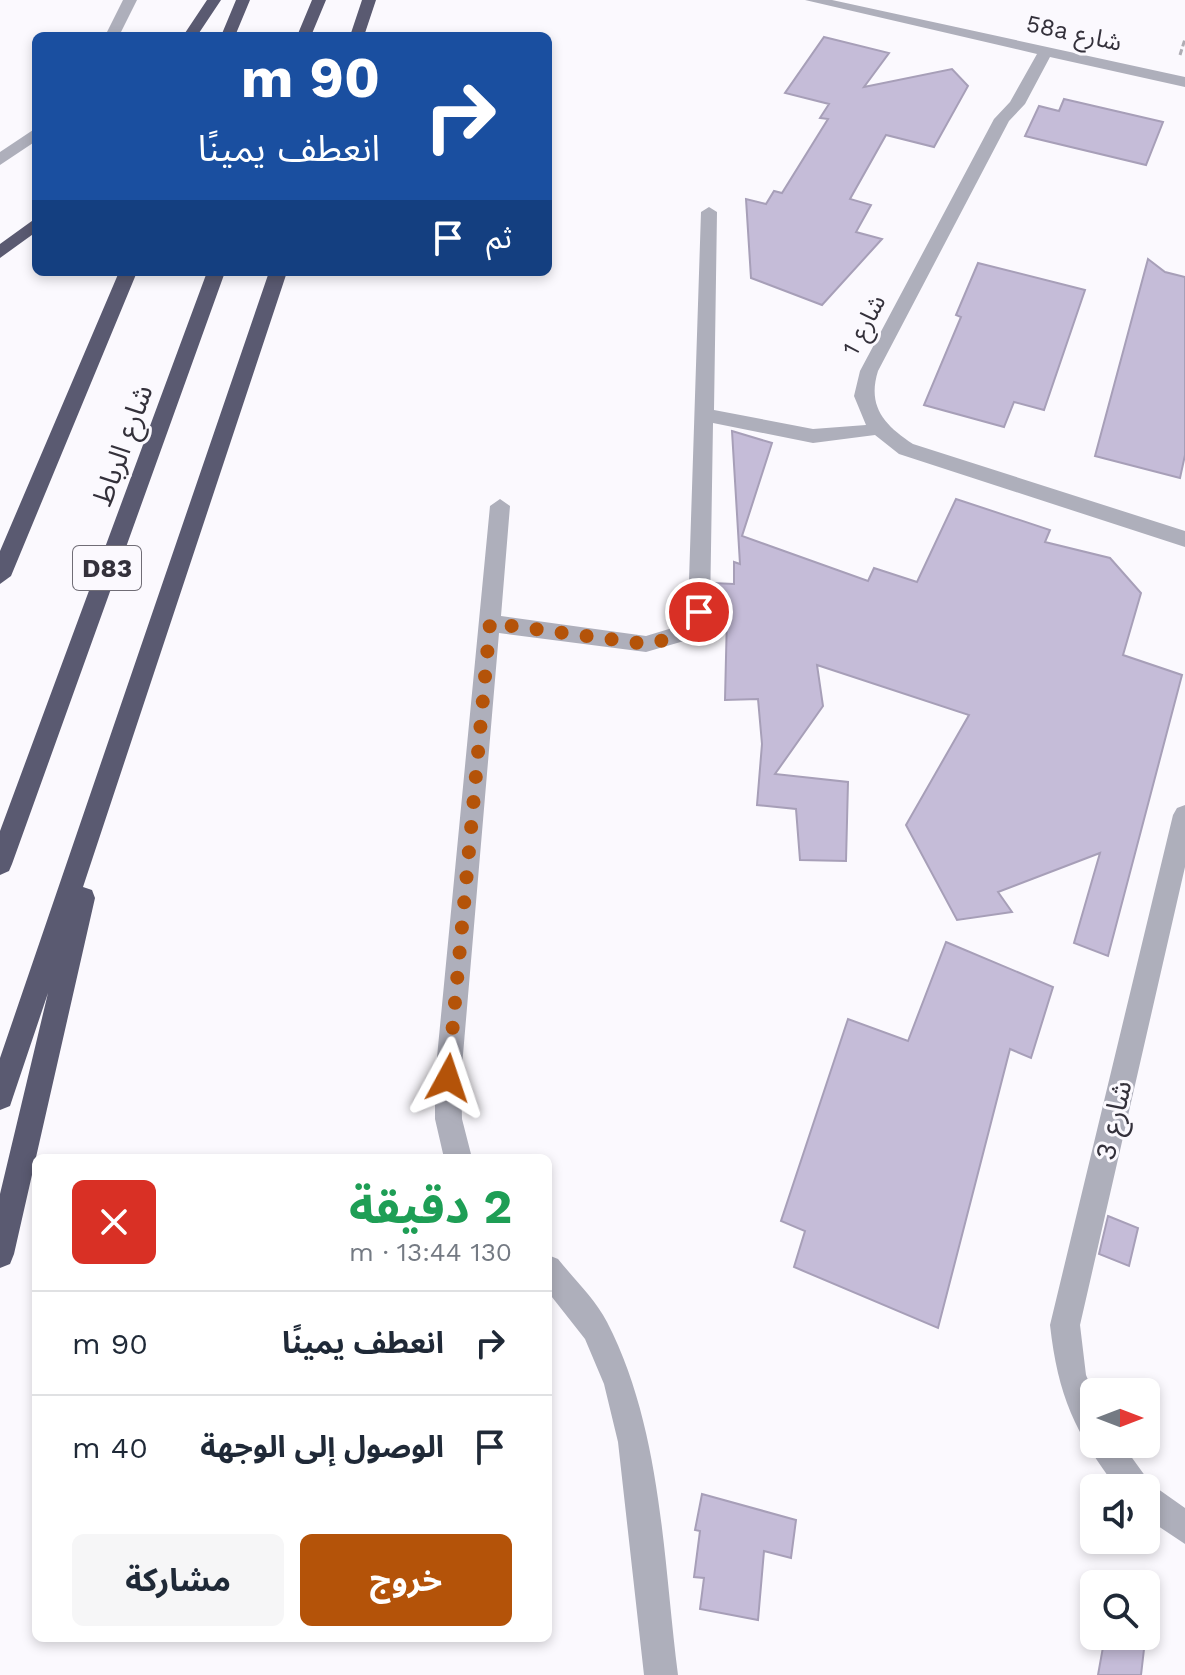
<!DOCTYPE html>
<html lang="ar">
<head>
<meta charset="utf-8">
<style>
	:root { --surface:#fff; --page:#f6f6f7; --text:#1f2937; --muted:#747a83; --line:#e0e1e3; --accent:#b45309 }
	body { margin:0; font-family:"Work Sans","Noto Sans Arabic",sans-serif; background:var(--page); color:var(--text); direction:rtl; height:100vh; display:flex; flex-direction:column; font-size:30px; white-space:nowrap }
	* { box-sizing:border-box; margin:0 }
	p { font-size:26px; color:var(--muted) }
	.icon { flex:none; width:44px; height:44px; fill:none; stroke:currentColor; stroke-width:2; stroke-linecap:round; stroke-linejoin:round }
	.map { position:relative; flex:1; overflow:hidden; direction:ltr }
	.drawer { position:absolute; left:32px; top:1154px; width:520px; height:488px; display:flex; flex-direction:column; background:var(--surface); border-radius:12px; box-shadow:0 4px 12px #0003; direction:rtl }
	.drawer>* { flex:none }
	.banner { position:absolute; left:32px; top:32px; width:520px; height:244px; border-radius:12px; box-shadow:0 4px 12px #0003; direction:rtl; background:#1a4fa0; color:#fff; overflow:hidden }
	.needle { width:52px; rotate:90deg }
	.controls { position:absolute; left:1080px; top:1378px; display:grid; gap:16px }
	.controls a { display:grid; place-items:center; width:80px; height:80px; border-radius:12px; background:var(--surface); box-shadow:0 4px 12px #0003; font-size:40px }
	.pin { position:absolute; display:grid; place-items:center; width:68px; height:68px; color:#fff; margin:-34px; border:4px solid #fff; border-radius:50%; box-shadow:0 2px 8px #0007 }
	.me { position:absolute; width:88px; margin:-44px; rotate:5deg; stroke-linejoin:round; filter:drop-shadow(0 0 6px #0008) }
	.turn { display:flex; align-items:center; gap:28px; height:168px; padding:0 40px; font-size:36px }
	.turn .icon { width:104px; height:104px; stroke-width:2.5 }
	.turn b { display:block; font-size:56px; line-height:68px }
	.then { display:flex; align-items:center; height:76px; padding:0 40px; background:#0003; gap:16px; font-size:30px }
	.round { display:grid; place-items:center; flex:none; width:84px; height:84px; border-radius:12px; background:var(--page) }
	.overview { display:flex; align-items:center; justify-content:space-between; height:136px; padding:0 40px }
	h1 { font-size:48px; font-weight:700; line-height:60px; color:#1e9e55 }
	.cta { display:flex; gap:16px; margin-top:auto; padding:16px 40px }
	.cta a { flex:1; height:92px; border-radius:12px; background:var(--accent); color:#fff; font-size:32px; font-weight:700; line-height:92px; text-align:center }
	.cta a+a { background:var(--page); color:var(--text) }
	ul { padding:0; list-style:none }
	li { display:flex; align-items:center; gap:24px; height:104px; padding:0 40px; border-top:2px solid var(--line) }
	li div { flex:1 }
	li b { display:block; font-size:30px }
	li em { font-style:normal }
	.map>svg:first-child { display:block }
</style>
</head>
<body>
<div class="map">
<svg width="1185" height="1675" viewBox="0 0 1185 1675">
	<rect width="100%" height="100%" fill="#fbf9fe"/>
	<path fill="#c5bcd8" stroke="#a79fb8" stroke-width="2" d="M824,37L889,53L864,87L952,69L968,86L934,147L886,135L850,199L871,205L856,232L882,239L822,305L751,278L746,199L766,204L774,191L782,193L828,119L820,118L829,104L785,93Z
		M1064,99L1163,122L1146,165L1025,136L1039,106L1059,111Z
		M1148,259L1165,272L1185,277V455L1180,478L1095,456Z
		M978,263L1085,290L1044,410L1014,402L1004,427L924,405L961,317L956,315Z
		M732,431L772,443L742,536L868,581L874,568L917,582L956,499L1050,530L1045,542L1110,558L1141,593L1123,655L1182,675L1108,956L1074,943L1100,853L998,892L1012,912L957,920L906,825L969,715L817,665L823,706L775,774L848,782L846,861L800,860L796,809L757,805L762,744L758,699L725,700L727,615H711L713,583L734,584V562L740,564Z
		M946,942L1053,987L1031,1058L1010,1049L938,1328L794,1267L805,1231L781,1221L848,1019L908,1041Z
		M1108,1216L1138,1228L1129,1266L1099,1254Z
		M702,1494L796,1520L791,1558L764,1551L758,1620L700,1609L704,1578L694,1577L700,1531L695,1530Z
		M1105,1636H1116L1144,1649L1141,1675H1098Z"/>
	<g fill="none" stroke-linecap="round" stroke-linejoin="round">
		<path stroke="#afadb4" stroke-width="3" stroke-dasharray="6 3" stroke-linecap="butt" d="M1180,55L1185,39"/>
		<path fill="#aeafbb" fill-rule="evenodd" d="M123,0H137L119,36H105Z
			M805,0H832L1185,77V87L1050,57L1025,104L1009,121L878,371C867,406 884,425 913,444L1185,531V547L899,454L875,435L813,443L713,423L710,612L684,641L646,652L499,633L461,1078L462,1119L472,1158H444L435,1119V1078L490,506L500,499L510,506L501,616L646,636L669,629L688,611L701,212L709,207L717,212L714,410L813,429L866,425L854,396L860,371L994,119L1010,102L1037,54Z
			M36,128V141L0,165V152Z
			M1185,805V867L1080,1325L1086,1375L1094,1394V1444H1122L1151,1484L1185,1508V1544L1146,1518V1488H1117C1075,1433 1058,1396 1050,1325L1173,815L1177,808Z
			M548,1255L558,1259C574,1279 595,1299 607,1322C662,1429 663,1558 678,1675H644L618,1442L604,1384L585,1339L548,1292Z"/>
		<path fill="#5a5a71" fill-rule="evenodd" d="M207,0H221L197,36H183Z
			M236,0H250L235,36H221Z
			M312,0H326L311,36H297Z
			M362,0H376L364,36H350Z
			M36,218V232L0,258V244Z
			M119,272H137L11,576L0,584V551Z
			M207,272H225L12,864L9,871L0,875V831Z
			M269,272H287L83,887L92,890L95,898L14,1254L10,1264L0,1268V1194L48,993L13,1097L10,1106L0,1110V1058Z"/>
	</g>
	<g fill="none" stroke-linecap="round" stroke-linejoin="round">
		<path stroke="#b45309" stroke-width="14" stroke-dasharray="0 25.2" d="M448,1078L490,623L646,644C671,640 685,634 699,612"/>
	</g>
	<g text-anchor="middle" stroke-width="6" stroke-linejoin="round" paint-order="stroke">
		<g font-size="24" fill="#34313b" stroke="#fbf9fe">
			<text transform="translate(1074 33) rotate(12)" y="8">58a شارع</text>
			<text transform="translate(864 325) rotate(-62)" y="8">شارع 1</text>
		</g>
		<rect fill="#fbf9fe" stroke="#706d76" stroke-width="2" x="73" y="546" width="68" height="44" rx="6"/>
		<g font-size="26" font-weight="bold" fill="#34313b">
			<text x="107" y="577">D83</text>
		</g>
		<g font-size="28" fill="#34313b" stroke="#fbf9fe">
			<text transform="translate(122 445) rotate(-70)" y="10">شارع الرباط</text>
			<text transform="translate(1113 1120) rotate(-77)" y="10">شارع 3</text>
		</g>
	</g>
</svg>
<div class="controls">
<a><svg class="needle" viewBox="-14 -14 28 28"><path d="M0-13l5 13h-10z" fill="#e53935"/><path d="M0 13l5-13h-10z" fill="#747a83"/></svg></a>
<a><svg class="icon" aria-label="sound" viewBox="0 0 24 24"><path d="M4 9h4l5-4v14l-5-4H4zM17 9q2 3 0 6"/></svg></a>
<a><svg class="icon" aria-label="search" viewBox="0 0 24 24"><circle cx="10" cy="10" r="6"/><path d="M15 15l6 6"/></svg></a>
</div>
<div class="pin" style="left:699px;top:612px;background:#d93025"><svg class="icon" aria-label="arrive" viewBox="0 0 24 24"><path d="M6 21V4h12l-3 4 3 4H6"/></svg></div>
<svg class="me" style="left:448px;top:1078px" viewBox="-20 -20 40 40"><path d="M0-17L14 15 0 8-14 15z" fill="#b45309" stroke="#fff" stroke-width="4"/></svg>
<div class="banner">
<div class="turn"><svg class="icon" aria-label="right" viewBox="0 0 24 24"><path d="M7 20v-9h11M14 6l5 5-5 5"/></svg><div><b>90 m</b>انعطف يمينًا</div></div>
<div class="then">ثم<svg class="icon" aria-label="arrive" viewBox="0 0 24 24"><path d="M6 21V4h12l-3 4 3 4H6"/></svg></div>
</div>
<section class="drawer">
<div class="overview"><div><h1>2 دقيقة</h1><p>130 m · 13:44</p></div><a class="round" style="background:#d93025;color:#fff"><svg class="icon" aria-label="close" viewBox="0 0 24 24"><path d="M6 6l12 12M18 6L6 18"/></svg></a></div>
<ul>
<li><svg class="icon" aria-label="right" viewBox="0 0 24 24"><path d="M7 20v-9h11M14 6l5 5-5 5"/></svg><div><b>انعطف يمينًا</b></div><em>90 m</em></li>
<li><svg class="icon" aria-label="arrive" viewBox="0 0 24 24"><path d="M6 21V4h12l-3 4 3 4H6"/></svg><div><b>الوصول إلى الوجهة</b></div><em>40 m</em></li>
</ul>
<div class="cta"><a>خروج</a><a>مشاركة</a></div>
</section>
</div>
</body>
</html>
